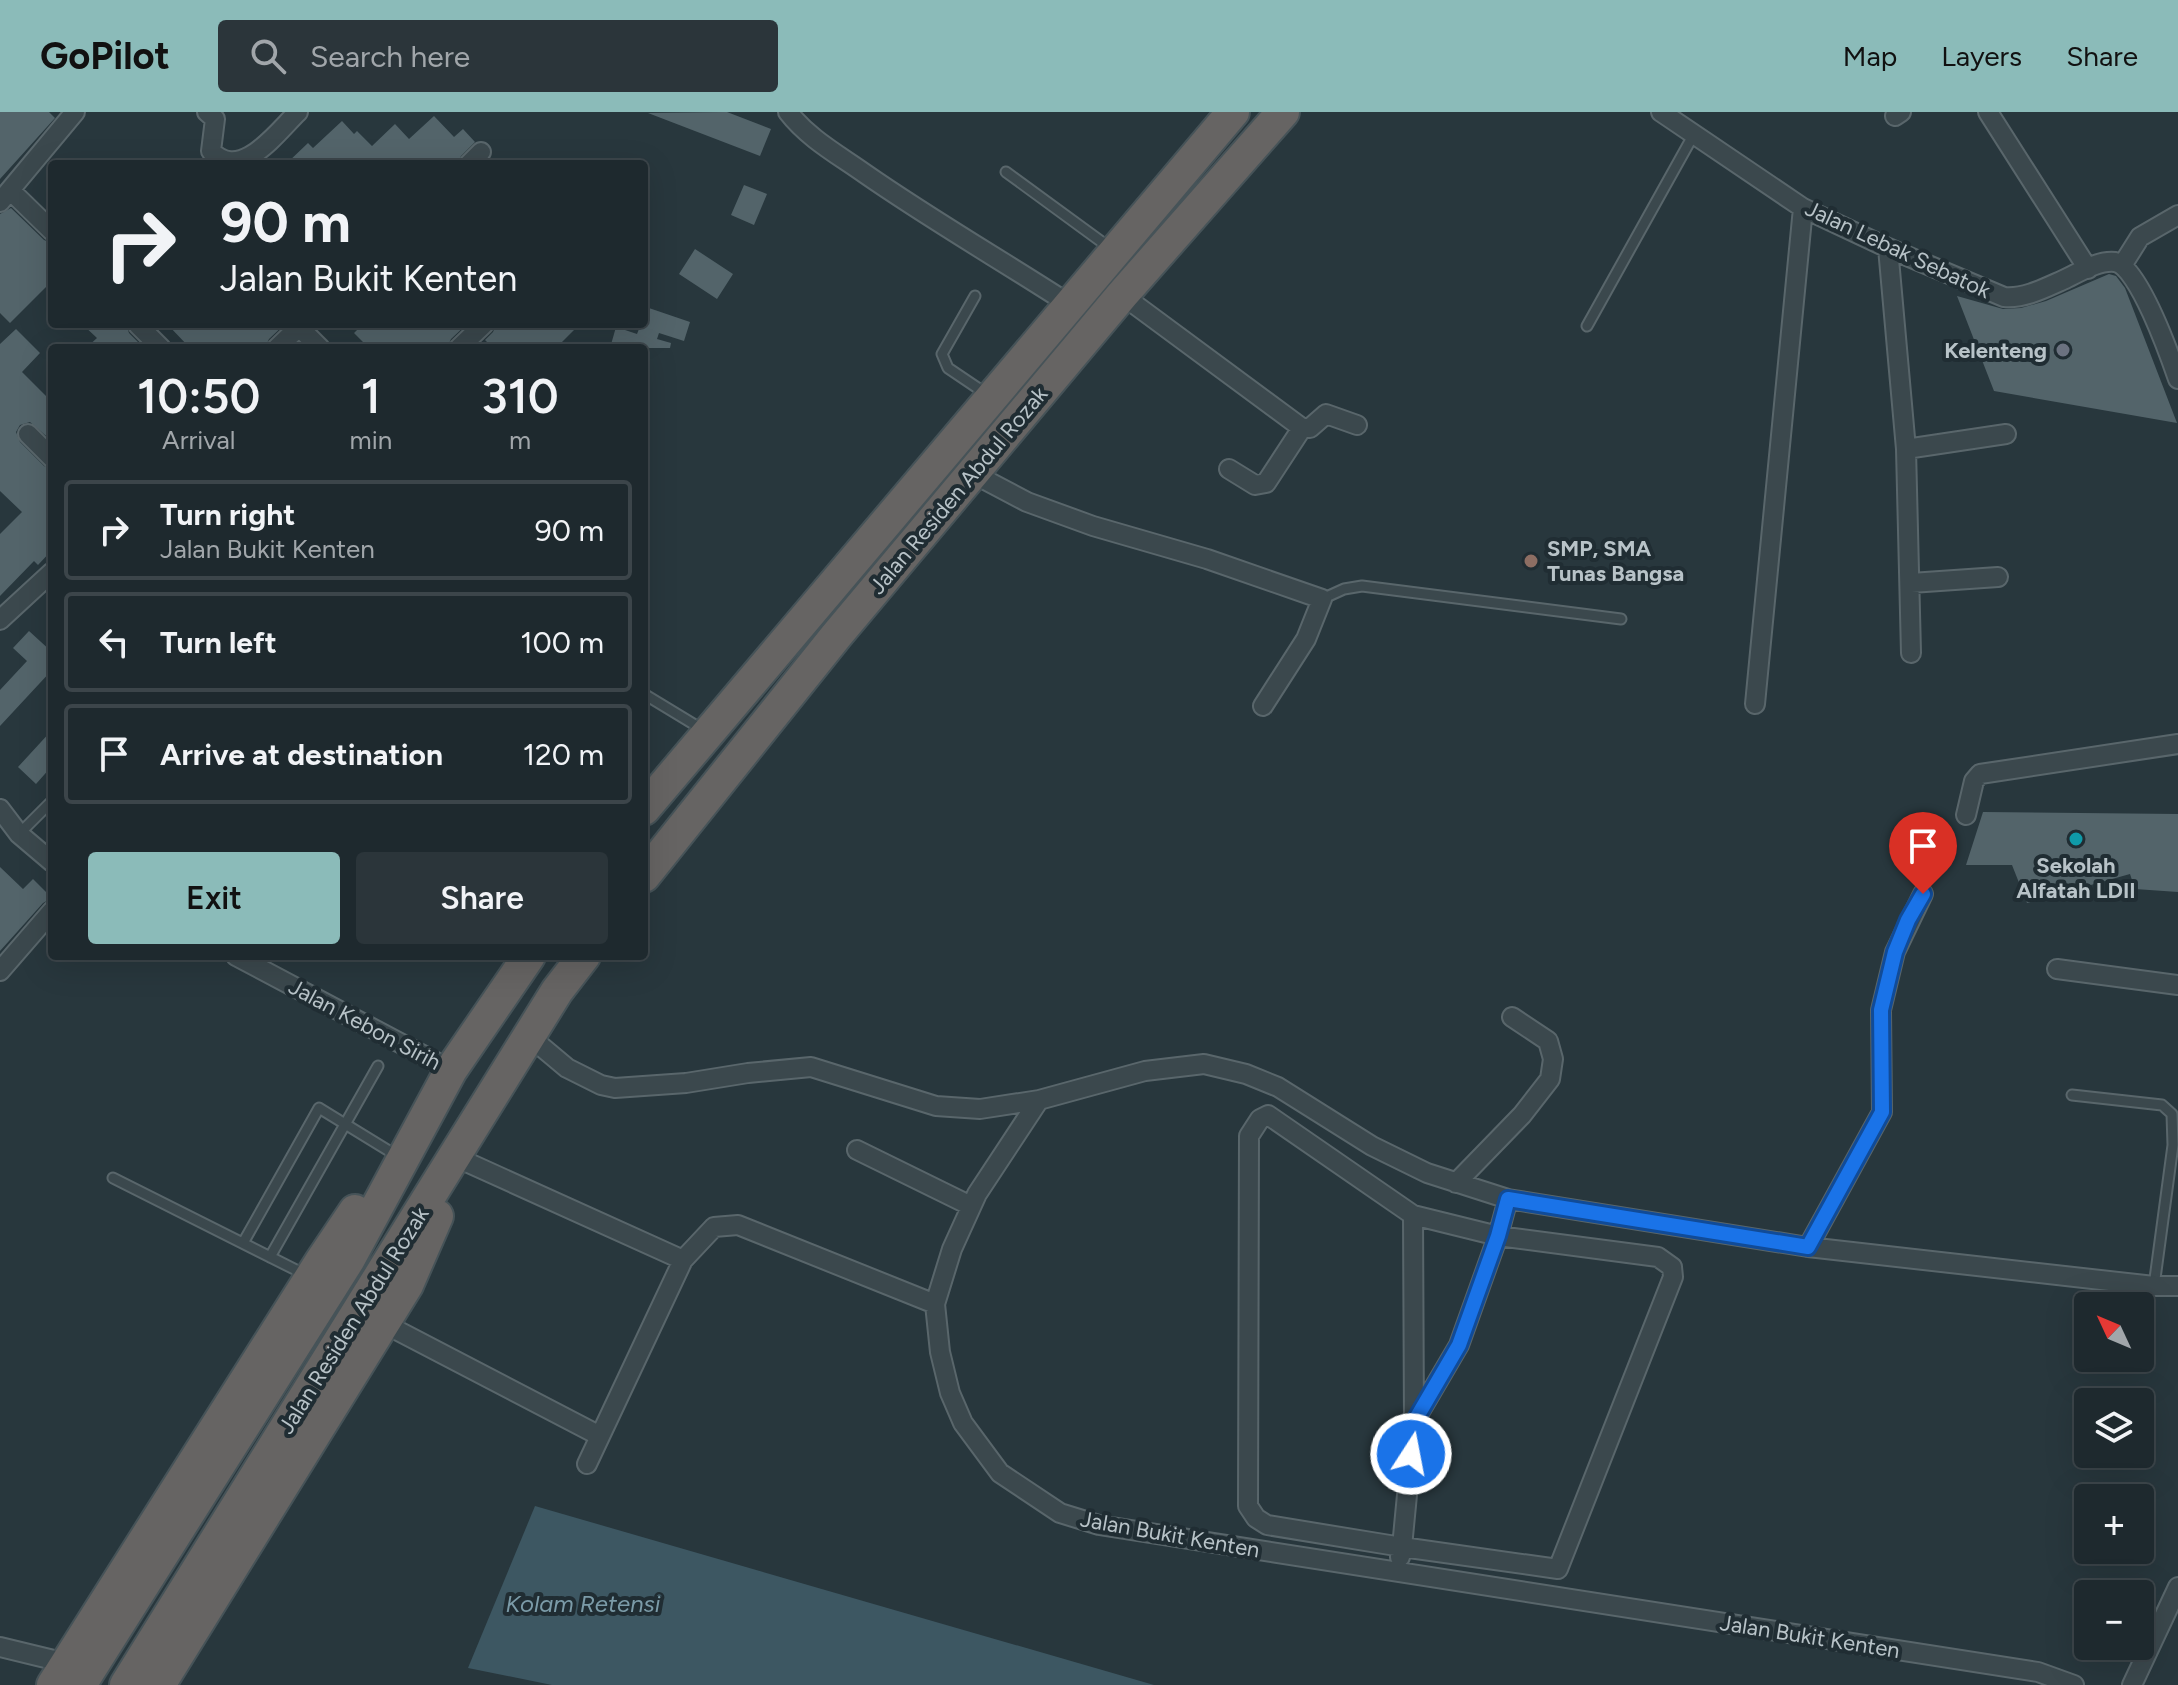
<!DOCTYPE html>
<html lang="en">
<head>
<meta charset="utf-8">
<style>
	:root { --surface:#1e292e; --page:#2b353a; --text:#f1f3f6; --muted:#a1a6aa; --line:#3c454a; --accent:#8bbbb9 }
	body { margin:0; font-family:Figtree,sans-serif; background:var(--page); color:var(--text); height:100vh; display:flex; flex-direction:column; font-size:30px; white-space:nowrap }
	* { box-sizing:border-box; margin:0 }
	p { font-size:26px; color:var(--muted) }
	.icon { flex:none; width:44px; height:44px; fill:none; stroke:currentColor; stroke-width:2; stroke-linecap:round; stroke-linejoin:round }
	.map { position:relative; flex:1; overflow:hidden }
	.sheet { position:absolute; left:48px; top:232px; width:600px; height:616px; display:flex; flex-direction:column; background:var(--surface); border-radius:8px; box-shadow:0 8px 32px #0002,0 0 0 2px var(--line) }
	.sheet>* { flex:none }
	.hud { position:absolute; left:48px; top:48px; width:600px; height:168px; border-radius:8px; box-shadow:0 8px 32px #0002,0 0 0 2px var(--line); background:#1e292e; color:var(--text); overflow:hidden }
	.needle { width:52px; rotate:314deg }
	.fabs { position:absolute; left:2074px; top:1180px; display:grid; gap:16px }
	.fabs a { display:grid; place-items:center; width:80px; height:80px; border-radius:8px; background:var(--surface); box-shadow:0 8px 32px #0002,0 0 0 2px var(--line); font-size:40px }
	.pin { position:absolute; display:grid; place-items:center; width:68px; height:68px; color:#fff; margin:-82px -34px; border-radius:50% 50% 50% 0; rotate:-45deg; box-shadow:0 0 8px #0007 }
	.pin .icon { rotate:45deg }
	.me { position:absolute; width:88px; margin:-44px; rotate:11deg; stroke-linejoin:round; filter:drop-shadow(0 0 6px #0008) }
	.turn { display:flex; align-items:center; gap:28px; height:168px; padding:0 40px; font-size:36px }
	.turn .icon { width:104px; height:104px; stroke-width:2.5 }
	.turn b { display:block; font-size:56px; line-height:68px }
	.eta { display:flex; justify-content:space-evenly; align-items:center; height:136px; text-align:center }
	.eta b { font-size:48px; font-weight:600; line-height:56px }
	.action { display:flex; gap:16px; margin-top:auto; padding:16px 40px }
	.action a { flex:1; height:92px; border-radius:8px; background:var(--accent); color:#111; font-size:32px; font-weight:600; line-height:92px; text-align:center }
	.action a+a { background:var(--page); color:var(--text) }
	ul { padding:0; list-style:none }
	li { display:flex; align-items:center; gap:24px; height:100px; margin:0 16px 12px; padding:0 24px; border:4px solid var(--line); border-radius:8px }
	li div { flex:1 }
	li b { display:block; font-size:30px }
	li em { font-style:normal }
	header { display:flex; align-items:center; gap:48px; box-sizing:border-box; height:112px; padding:0 40px; background:var(--accent); color:#111 }
	header strong { font-size:38px }
	nav { display:flex; gap:44px; margin-inline-start:auto; font-size:28px }
	.search { width:560px; height:72px; background:var(--page); display:flex; align-items:center; gap:20px; box-sizing:border-box; padding:0 28px; border-radius:8px; color:var(--muted); font-size:30px }
	.map>svg:first-child { display:block }
</style>
</head>
<body>
<header>
<strong>GoPilot</strong>
<div class="search"><svg class="icon" aria-label="search" viewBox="0 0 24 24"><circle cx="10" cy="10" r="6"/><path d="M15 15l6 6"/></svg>Search here</div>
<nav><a>Map</a><a>Layers</a><a>Share</a></nav>
</header>
<div class="map">
<svg width="2178" height="1573" viewBox="0 0 2178 1573">
	<rect width="100%" height="100%" fill="#28373d"/>
	<path fill="#3d5762" d="M535,1394L1154,1573H552L468,1556Z"/>
	<path fill="#53646a" d="M0,0H49L55,6L0,67Z
		M727,0L771,17L760,44L648,1Z
		M434,4L454,25L463,17L475,30L461,44L457,52H286L308,31L313,36L342,9L354,22L357,19L372,34L395,12L409,27Z
		M744,73L767,82L754,113L731,103Z
		M11,96L44,128L52,131V169L10,211L0,201V102Z
		M695,137L733,162L717,187L679,162Z
		M2109,162L2116,164L2125,176L2177,311L1994,279L1957,184L2003,197L2021,196L2046,189Z
		M646,195L690,210L684,229L659,221L657,227L671,231L670,236H610L616,215L637,222L641,212H644Z
		M82,212H126L129,221L142,234L86,236L97,226Z
		M167,212H285L269,227L265,236H190Z
		M363,212H467L451,227L447,236H369L354,221Z
		M496,212H580L556,236H493L485,228L493,220Z
		M16,217L40,241L22,260L52,290V329L30,310L20,313L16,320L20,330L44,354L52,358V438L38,453L34,449L0,484V422L22,400L0,379V232Z
		M29,519L52,540V558L0,614V578L27,549L13,536Z
		M52,618V654L36,672L18,655Z
		M1983,700L2178,702V780L2135,777L2130,762L2027,791L2012,753H1966Z
		M0,755L23,777L33,767L52,786L43,791L0,839Z"/>
	<g fill="none" stroke-linecap="round" stroke-linejoin="round">
		<defs>
			<path id="service" d="M1006,60L1110,136
				M975,184L942,242L948,256L988,283
				M1587,214L1694,22
				M1322,487L1344,477L1362,474L1621,507
				M644,582L705,619
				M19,722L52,689
				M2072,983L2162,993L2172,1002L2173,1033L2154,1174
				M113,1066L306,1163
				M243,1131L319,996L394,1042
				M270,1145L378,954"/>
			<path id="minor" d="M207,0L215,7L211,39C241,71 277,20 298,0
				M788,0C808,26 837,42 864,61C930,107 1001,148 1069,192
				M1661,0L1803,96L1888,136L2004,185C2024,187 2045,176 2063,168C2078,161 2098,148 2115,150C2138,153 2170,244 2178,267
				M1988,0L2088,157
				M1895,4L1901,0
				M469,52L481,40
				M10,78L52,119
				M0,90L75,0
				M1888,136L1906,337L1911,541
				M2123,152L2140,125L2178,103
				M1122,183L1302,316H1310L1326,302L1357,313
				M138,213L161,236
				M299,215L320,236
				M277,236L302,212
				M459,236L484,212
				M28,322L52,346
				M1906,337L2006,322
				M1229,357L1255,373L1266,371L1302,316
				M972,361L1027,390L1093,414L1207,447L1322,487L1306,527L1263,594
				M1911,471L1998,465
				M0,508L52,460
				M1755,592L1803,96
				M0,697L19,722L52,750
				M1966,703L1974,669L1980,662L2178,632
				M236,844L451,958
				M2057,857L2178,873
				M0,859L52,799
				M530,925L567,956L601,973L615,976L686,971L748,961L811,955L936,994L980,997L1039,988
				M1268,1003L1413,1103L1414,1310L1402,1435L1267,1413L1256,1406L1248,1394L1249,1024L1260,1007Z
				M857,1038L971,1094
				M462,1048L683,1148
				M1456,1071L1522,1003L1550,967L1553,947L1548,929L1512,905
				M1808,1135L1882,1000L1881,898L1895,840L1923,782
				M383,1211L600,1324
				M1415,1308L1459,1233L1498,1124L1508,1087
				M587,1352L683,1148L714,1115L738,1113L935,1192
				M1400,1445L1402,1435L1558,1457L1673,1165L1672,1155L1658,1145L1498,1124L1413,1103
				M0,1535L66,1551
				M2074,1573L2038,1560L1099,1413L1060,1401L1000,1361L963,1311L950,1281L940,1240L935,1192L952,1137L977,1082L1039,988L1145,959L1204,952L1246,962L1278,975L1372,1034L1427,1061L1508,1087L1808,1135L2154,1174H2178
				M2132,1573L2178,1475"/>
			<path id="trunk" d="M644,697L1233,0
				M644,764L836,524L1122,183L1283,0
				M53,1573L320,1151L355,1099
				M80,1573L349,1147L451,958L529,844
				M126,1573L557,879L584,844
				M159,1573L407,1173L437,1104"/>
		</defs>
		<use href="#service" stroke="#59666b" stroke-width="13"/>
		<use href="#minor" stroke="#59666b" stroke-width="22"/>
		<use href="#trunk" stroke="#465358" stroke-width="36"/>
		<use href="#service" stroke="#3b484d" stroke-width="9"/>
		<use href="#minor" stroke="#3b484d" stroke-width="18"/>
		<use href="#trunk" stroke="#666463" stroke-width="32"/>
	</g>
	<g fill="none" stroke-linecap="round" stroke-linejoin="round">
		<defs>
			<path id="route" d="M1411,1342L1414,1310L1459,1233L1498,1124L1508,1087L1808,1135L1882,1000L1881,898L1895,840L1908,808L1923,782"/>
		</defs>
		<use href="#route" stroke="#114b97" stroke-width="20"/>
		<use href="#route" stroke="#1a73e8" stroke-width="14"/>
	</g>
	<circle fill="#6b7280" stroke="#202d33" stroke-width="3" cx="2063" cy="238" r="8"/>
	<circle fill="#8d6e63" stroke="#202d33" stroke-width="3" cx="1531" cy="449" r="8"/>
	<circle fill="#0f9aa8" stroke="#202d33" stroke-width="3" cx="2076" cy="727" r="8"/>
	<g text-anchor="middle" stroke-width="8" stroke-linejoin="round" paint-order="stroke">
		<g font-size="22" fill="#b8c3c8" stroke="#202d33">
			<text transform="translate(1898 137) rotate(25)" y="8">Jalan Lebak Sebatok</text>
			<text transform="translate(958 378) rotate(-50)" y="8">Jalan Residen Abdul Rozak</text>
			<text transform="translate(365 912) rotate(28)" y="8">Jalan Kebon Sirih</text>
			<text transform="translate(353 1208) rotate(-58)" y="8">Jalan Residen Abdul Rozak</text>
			<text transform="translate(1170 1422) rotate(10)" y="8">Jalan Bukit Kenten</text>
			<text transform="translate(1810 1524) rotate(9)" y="8">Jalan Bukit Kenten</text>
		</g>
		<g font-size="22" font-weight="bold" fill="#b8c3c8" stroke="#202d33" text-anchor="end">
			<text x="2047" y="246">Kelenteng</text>
			<text x="1547" y="444" text-anchor="start">SMP, SMA<tspan x="1547" dy="25">Tunas Bangsa</tspan></text>
			<text x="2076" y="761" text-anchor="middle">Sekolah<tspan x="2076" dy="25">Alfatah LDII</tspan></text>
		</g>
		<g font-size="24" font-style="italic" fill="#7b9ba8" stroke="#202d33">
			<text x="583" y="1500">Kolam Retensi</text>
		</g>
	</g>
</svg>
<div class="fabs">
<a><svg class="needle" viewBox="-14 -14 28 28"><path d="M0-13l5 13h-10z" fill="#e53935"/><path d="M0 13l5-13h-10z" fill="#a1a6aa"/></svg></a>
<a><svg class="icon" aria-label="layers" viewBox="0 0 24 24"><path d="M12 4l9 5-9 5-9-5zM3 14l9 5 9-5"/></svg></a>
<a>+</a>
<a>−</a>
</div>
<div class="pin" style="left:1923px;top:782px;background:#d93025"><svg class="icon" aria-label="arrive" viewBox="0 0 24 24"><path d="M6 21V4h12l-3 4 3 4H6"/></svg></div>
<svg class="me" style="left:1411px;top:1342px" viewBox="-20 -20 40 40"><circle r="17" fill="#1a73e8" stroke="#fff" stroke-width="3"/><path d="M0-11L8 9 0 5-8 9z" fill="#fff"/></svg>
<div class="hud">
<div class="turn"><svg class="icon" aria-label="right" viewBox="0 0 24 24"><path d="M7 20v-9h11M14 6l5 5-5 5"/></svg><div><b>90 m</b>Jalan Bukit Kenten</div></div>
</div>
<section class="sheet">
<div class="eta">
<div><b>10:50</b><p>Arrival</p></div>
<div><b>1</b><p>min</p></div>
<div><b>310</b><p>m</p></div>
</div>
<ul>
<li><svg class="icon" aria-label="right" viewBox="0 0 24 24"><path d="M7 20v-9h11M14 6l5 5-5 5"/></svg><div><b>Turn right</b><p>Jalan Bukit Kenten</p></div><em>90 m</em></li>
<li><svg class="icon" aria-label="left" viewBox="0 0 24 24"><path d="M17 20v-9H6M10 6l-5 5 5 5"/></svg><div><b>Turn left</b></div><em>100 m</em></li>
<li><svg class="icon" aria-label="arrive" viewBox="0 0 24 24"><path d="M6 21V4h12l-3 4 3 4H6"/></svg><div><b>Arrive at destination</b></div><em>120 m</em></li>
</ul>
<div class="action"><a>Exit</a><a>Share</a></div>
</section>
</div>
</body>
</html>
